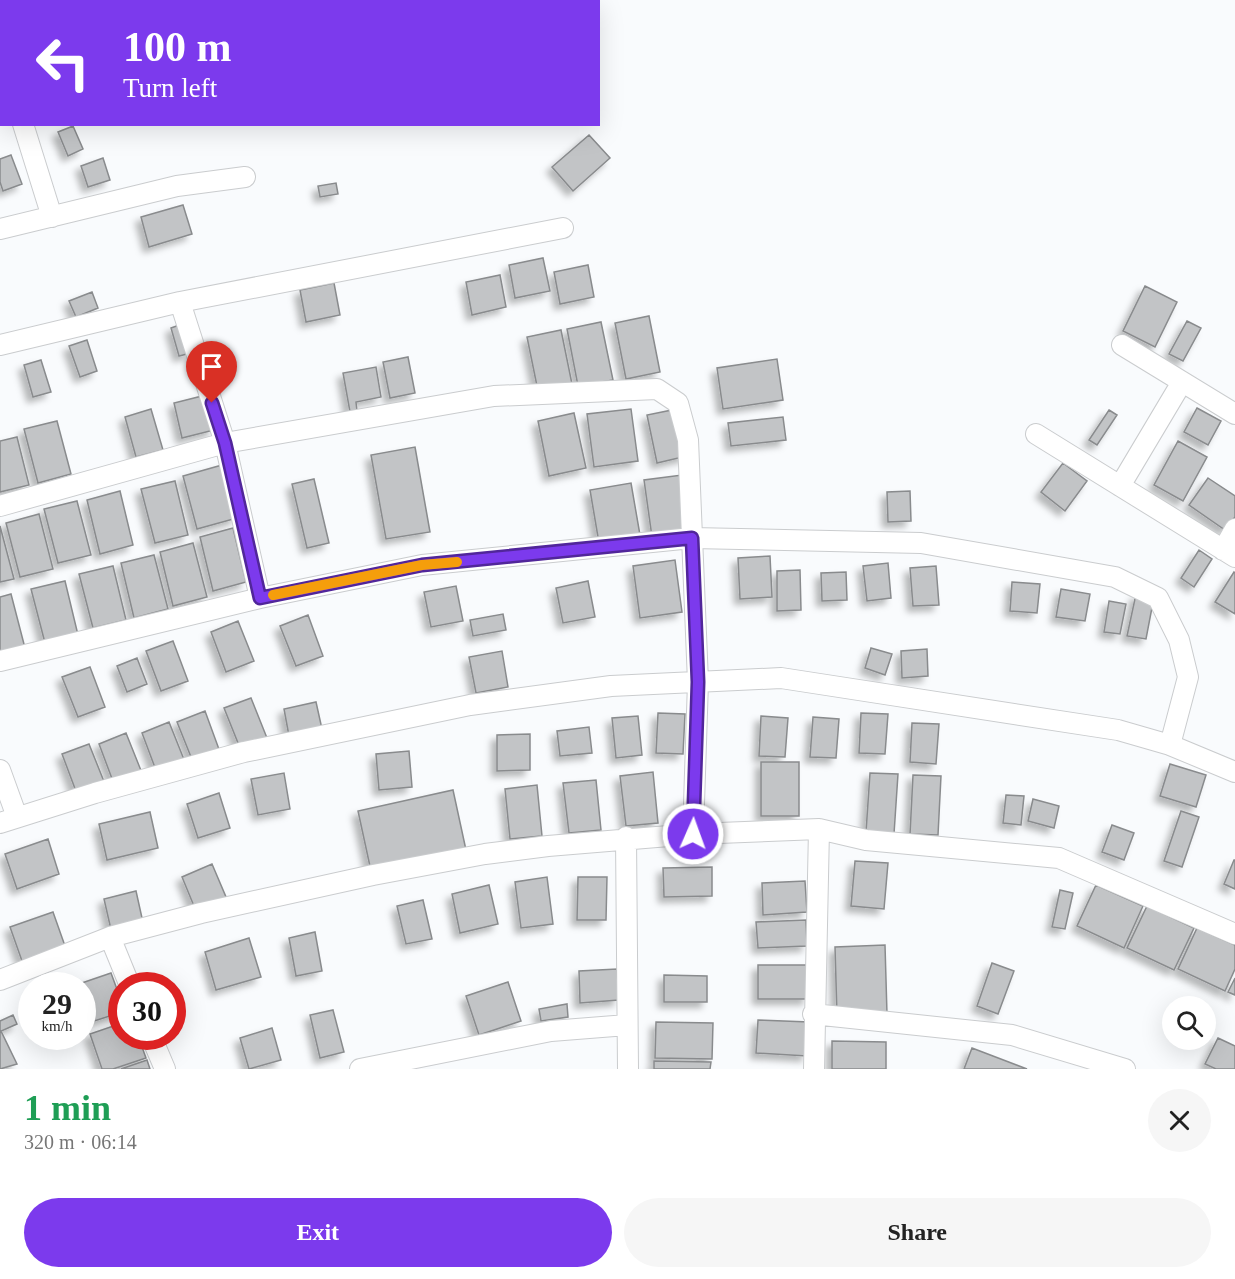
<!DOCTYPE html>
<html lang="en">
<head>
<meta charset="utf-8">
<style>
	:root { --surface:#fff; --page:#f6f6f6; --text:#222; --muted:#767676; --accent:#7c3aed }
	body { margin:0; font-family:"Times New Roman",serif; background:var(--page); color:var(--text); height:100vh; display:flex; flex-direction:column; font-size:22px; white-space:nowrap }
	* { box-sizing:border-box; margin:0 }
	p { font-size:20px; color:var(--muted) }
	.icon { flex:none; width:33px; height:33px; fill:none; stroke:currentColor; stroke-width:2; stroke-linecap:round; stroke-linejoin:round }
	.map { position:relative; height:1069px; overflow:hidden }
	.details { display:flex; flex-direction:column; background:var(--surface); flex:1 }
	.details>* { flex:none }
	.guide { position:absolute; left:0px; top:0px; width:600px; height:126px; box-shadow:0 6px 24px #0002; background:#7c3aed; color:#fff; overflow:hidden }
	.fabs { position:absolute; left:1162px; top:996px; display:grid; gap:12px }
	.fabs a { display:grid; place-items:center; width:54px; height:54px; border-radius:50%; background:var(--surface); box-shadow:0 6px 24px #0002; font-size:30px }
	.speed { position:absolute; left:18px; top:972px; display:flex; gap:12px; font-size:30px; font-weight:700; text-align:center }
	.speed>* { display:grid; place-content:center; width:78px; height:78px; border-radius:50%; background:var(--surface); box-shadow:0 6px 24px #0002; line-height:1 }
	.speed small { font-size:15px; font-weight:400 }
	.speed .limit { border:9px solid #d22; background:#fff; color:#111 }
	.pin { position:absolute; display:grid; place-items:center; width:51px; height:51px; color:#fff; margin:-62px -26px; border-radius:50% 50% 50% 0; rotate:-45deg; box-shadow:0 0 6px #0007 }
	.pin .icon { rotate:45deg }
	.me { position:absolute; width:66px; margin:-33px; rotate:2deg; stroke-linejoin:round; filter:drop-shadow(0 0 4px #0008) }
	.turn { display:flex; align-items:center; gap:21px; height:126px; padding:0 24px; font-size:27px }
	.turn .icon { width:78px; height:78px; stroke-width:2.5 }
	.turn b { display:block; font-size:42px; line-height:51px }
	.round { display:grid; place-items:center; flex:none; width:63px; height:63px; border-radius:32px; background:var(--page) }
	.overview { display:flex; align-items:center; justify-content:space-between; height:102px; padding:0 24px }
	h1 { font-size:36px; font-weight:800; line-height:45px; color:#1e9e55 }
	.action { display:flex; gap:12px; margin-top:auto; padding:12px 24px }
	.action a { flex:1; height:69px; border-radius:36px; background:var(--accent); color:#fff; font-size:24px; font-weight:800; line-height:69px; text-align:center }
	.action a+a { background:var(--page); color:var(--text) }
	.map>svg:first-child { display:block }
</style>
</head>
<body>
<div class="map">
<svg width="1235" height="1069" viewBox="0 0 1235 1069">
	<defs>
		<filter id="shadow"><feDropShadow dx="-5.5" dy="5.5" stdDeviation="3" flood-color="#0004"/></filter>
	</defs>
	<rect width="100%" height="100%" fill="#f9fbfd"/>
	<path fill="#c2c4c6" stroke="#898b8d" stroke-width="1.5" filter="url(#shadow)" d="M537,0H585L535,2Z
		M73,126L83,149L68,156L58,132Z
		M589,135L610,158L573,191L552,167Z
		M11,155L22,184L3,191L0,182V159Z
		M103,158L110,180L88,187L81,166Z
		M336,183L338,194L320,197L318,186Z
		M183,205L192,234L149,247L141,217Z
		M543,258L550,291L515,298L509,265Z
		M588,265L594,297L560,304L554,272Z
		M500,275L506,307L472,315L466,282Z
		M334,283L340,315L306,322L300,290Z
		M1145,286L1177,302L1155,347L1123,331Z
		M92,292L98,308L76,317L69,301Z
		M649,316L660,372L626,379L615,323Z
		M1187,321L1201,328L1183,361L1169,354Z
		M601,322L613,380L578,386L567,329Z
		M182,324L191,353L179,356L171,328Z
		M561,330L572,384L538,391L527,337Z
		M87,340L97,371L80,377L69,346Z
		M408,357L415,393L390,398L383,362Z
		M777,359L783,400L723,409L717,368Z
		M41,360L51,392L33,397L24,365Z
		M376,367L381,397L356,402L357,411L350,412L343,373Z
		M206,395L214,430L182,438L174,403Z
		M1197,408L1221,421L1208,445L1184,432Z
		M151,409L163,450L136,457L125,417Z
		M631,409L638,461L594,467L587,414Z
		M677,409L687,456L657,463L647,415Z
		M1109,410L1117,415L1097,445L1089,440Z
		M574,413L586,468L549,476L538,421Z
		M783,417L786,440L731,446L728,423Z
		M57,421L71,474L38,483L24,429Z
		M17,437L29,485L0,492V441Z
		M1178,441L1207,457L1183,501L1154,485Z
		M415,447L430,532L386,539L371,455Z
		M1063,463L1087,481L1065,511L1041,492Z
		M222,465L237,518L197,529L183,476Z
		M682,475L690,531L652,537L644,480Z
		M1208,478L1235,496V517L1225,530L1189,505Z
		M314,479L329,543L307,548L292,484Z
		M175,481L188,535L155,543L141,489Z
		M631,483L640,535L599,543L590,490Z
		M120,491L133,545L100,554L87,500Z
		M910,491L911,521L888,522L887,492Z
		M77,501L91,555L58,563L44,509Z
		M39,514L53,569L20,577L6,523Z
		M0,526L14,579L0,582Z
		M233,528L246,582L213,591L200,537Z
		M193,543L207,597L173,606L160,552Z
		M1199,550L1212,559L1194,587L1181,578Z
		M154,555L168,609L134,618L121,563Z
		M770,556L772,597L740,599L738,558Z
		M675,560L682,612L640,618L633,566Z
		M888,563L891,598L867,601L863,566Z
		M113,566L126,620L93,628L79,574Z
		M936,566L939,605L913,606L910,568Z
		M800,570L801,610L777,611V571Z
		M846,572L847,600L822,601L821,573Z
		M1234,572L1235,573V614L1215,602Z
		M65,581L78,635L45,643L31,589Z
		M588,581L595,617L563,623L556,588Z
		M1012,582L1040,584L1037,613L1010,611Z
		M456,586L463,621L431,627L424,592Z
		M1061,589L1090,594L1085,621L1056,617Z
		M11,594L25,648L0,654V597Z
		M1136,594L1154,597L1146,639L1127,636Z
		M1109,601L1126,604L1120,634L1104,632Z
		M503,614L506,630L473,636L470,620Z
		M308,615L323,656L296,666L280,626Z
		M238,621L254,661L226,672L211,632Z
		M173,641L188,681L161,691L146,651Z
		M871,648L892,654L885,675L865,668Z
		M927,649L928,676L902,678L901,651Z
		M502,651L508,687L476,693L469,657Z
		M137,658L147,684L127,692L117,666Z
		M90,667L105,707L78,717L62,677Z
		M251,698L267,738L240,748L224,708Z
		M316,702L322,729L289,736L284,709Z
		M205,711L220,752L193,762L177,722Z
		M658,713L685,714L683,754L656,753Z
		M861,713L888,714L885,754L859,753Z
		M638,716L642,755L616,758L612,718Z
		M761,716L788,718L785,757L759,756Z
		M813,717L839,719L836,758L810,757Z
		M169,722L185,762L157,773L142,733Z
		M912,723L939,724L936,764L910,762Z
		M589,727L592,753L560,756L557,731Z
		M126,733L142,773L114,784L99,744Z
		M530,734V770L497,771V735Z
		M89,744L105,784L77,794L62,754Z
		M409,751L412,787L379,790L376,754Z
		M761,762H799V816H761Z
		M1170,764L1206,775L1196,807L1160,796Z
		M653,772L658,823L626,826L620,776Z
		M284,773L290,809L258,815L251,779Z
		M870,773L898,774L894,834L866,832Z
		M913,775L941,776L938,835L910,834Z
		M596,780L601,830L569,833L563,783Z
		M537,785L542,836L510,839L505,789Z
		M453,790L466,850L371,871L358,811Z
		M219,793L230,828L198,838L187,804Z
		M1006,795L1024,796L1021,825L1003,823Z
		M1033,799L1059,806L1054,828L1028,821Z
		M1181,811L1199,817L1182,867L1164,861Z
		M150,812L158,848L107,860L99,824Z
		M1112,825L1134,833L1124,860L1102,852Z
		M48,839L59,874L17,889L5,854Z
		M1234,860H1235V889L1224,884Z
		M855,861L888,863L884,909L851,906Z
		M212,864L226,897L196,911L182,877Z
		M712,867V896L664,897L663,868Z
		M547,877L553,924L521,928L515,882Z
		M578,877H607L606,920H577Z
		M805,881L807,912L763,915L762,883Z
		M489,885L498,924L460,933L452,894Z
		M1096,885L1143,906L1124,948L1077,926Z
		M1060,890L1073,893L1065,929L1052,927Z
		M136,891L144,927L112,934L104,899Z
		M423,900L432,939L406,944L397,906Z
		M1147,906L1194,928L1174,970L1127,948Z
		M53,912L65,946L22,961L10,927Z
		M806,920L807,946L758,948L756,922Z
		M1197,928L1235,945V969L1225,991L1178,969Z
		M315,932L322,971L296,976L289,938Z
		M249,938L261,977L216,990L205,952Z
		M885,945L887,1014L837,1016L835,947Z
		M992,963L1014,971L998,1014L977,1006Z
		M758,965H809L808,999H758Z
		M617,969L619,1000L580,1003L579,971Z
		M111,973L122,1003V1012L82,1025V986H73Z
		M664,975L707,976V1002H664Z
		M1235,978V995L1228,992Z
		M508,982L521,1021L479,1035L466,996Z
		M567,1004L568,1017L541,1021L539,1009Z
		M333,1010L344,1052L320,1058L310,1015Z
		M13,1015L17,1024L1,1031L17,1064L0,1069V1021Z
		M758,1020L809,1022L807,1056L756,1053Z
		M656,1022L713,1023L712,1059L655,1058Z
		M122,1023V1036H138L146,1058L113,1069H102L90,1034Z
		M272,1028L281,1060L249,1069L240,1038Z
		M1218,1038L1235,1046V1069H1216L1205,1064Z
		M832,1041L886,1042V1069H832Z
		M972,1048L1027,1069H964Z
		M147,1060L150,1069H121Z
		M654,1061L711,1062L710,1069H654Z"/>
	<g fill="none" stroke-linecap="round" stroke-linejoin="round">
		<defs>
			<path id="street" d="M0,50L2,55
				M23,124L52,217
				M0,229L177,186L245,177
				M180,302L225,443L260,598
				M0,345L180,302L563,228
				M1122,345L1235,414
				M1036,434L1235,557
				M1120,486L1182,382
				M0,506L225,443L494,396L657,389L678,403L688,440L698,682L693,834
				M1223,550L1235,529
				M0,661L260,598L422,565L692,538L921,543L1115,577L1158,598L1179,640L1188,677L1170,745
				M0,770L17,817
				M0,823L95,793L244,752L470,705L611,686L781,678L1118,730L1170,745L1235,772
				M626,837L628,1069
				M110,937L130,986
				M0,980L110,937L201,913L373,875L485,854L548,846L693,834L819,829L866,840L1059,858L1235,934
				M813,1014L1012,1035L1125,1069
				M151,1036L165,1069
				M360,1069L551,1031L627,1025
				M814,1069L819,829"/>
		</defs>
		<use href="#street" stroke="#caccce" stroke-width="22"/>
		<use href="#street" stroke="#fff" stroke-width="20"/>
	</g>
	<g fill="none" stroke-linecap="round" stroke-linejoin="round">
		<defs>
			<path id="route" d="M212,403L225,443L260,598L422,565L692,538L698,682L693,834"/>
		</defs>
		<use href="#route" stroke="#51269a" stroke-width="15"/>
		<use href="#route" stroke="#7c3aed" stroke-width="10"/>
		<path stroke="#f59e0b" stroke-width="10" d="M273,595L422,565L457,562"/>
	</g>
</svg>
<div class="fabs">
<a><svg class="icon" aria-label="search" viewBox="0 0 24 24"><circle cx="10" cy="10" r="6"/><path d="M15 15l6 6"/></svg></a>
</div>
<div class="speed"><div>29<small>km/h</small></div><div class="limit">30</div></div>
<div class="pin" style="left:212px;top:403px;background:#d93025"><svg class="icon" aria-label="arrive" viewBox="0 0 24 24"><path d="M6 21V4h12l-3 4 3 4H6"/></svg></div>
<svg class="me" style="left:693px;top:834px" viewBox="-20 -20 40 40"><circle r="17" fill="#7c3aed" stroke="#fff" stroke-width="3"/><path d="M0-11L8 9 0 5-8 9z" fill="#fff"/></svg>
<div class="guide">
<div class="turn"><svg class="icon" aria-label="left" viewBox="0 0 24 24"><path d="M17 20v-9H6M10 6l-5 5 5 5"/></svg><div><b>100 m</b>Turn left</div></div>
</div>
</div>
<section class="details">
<div class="overview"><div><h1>1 min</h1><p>320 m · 06:14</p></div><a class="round"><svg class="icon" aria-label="close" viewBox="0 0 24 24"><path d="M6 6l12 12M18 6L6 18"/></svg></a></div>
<div class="action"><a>Exit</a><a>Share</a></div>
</section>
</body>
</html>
